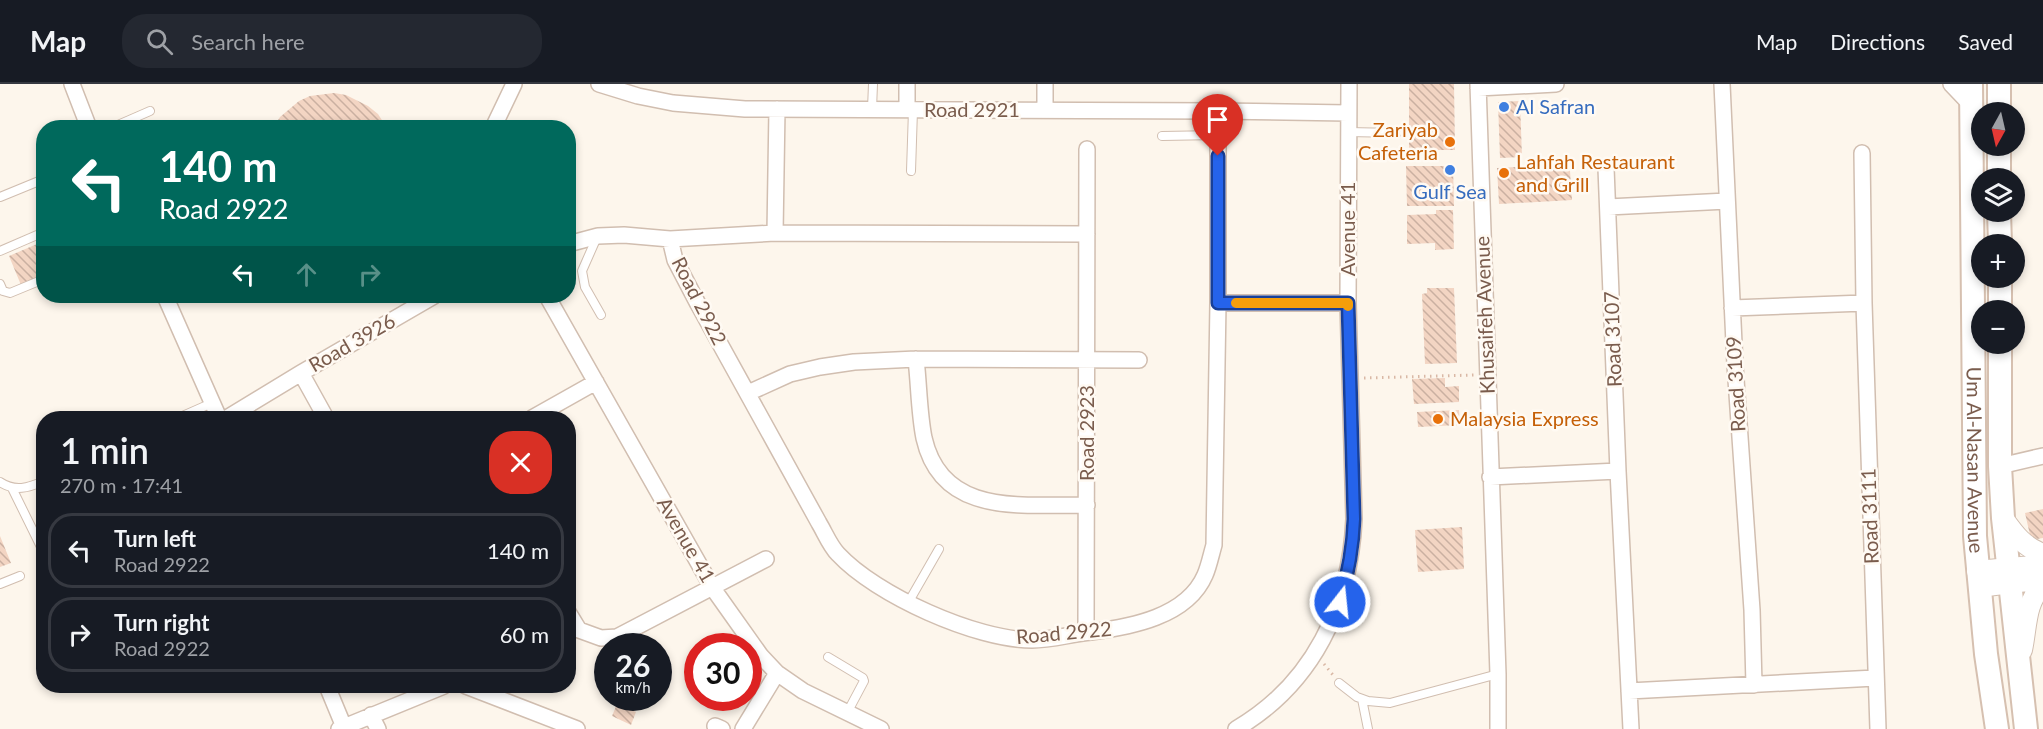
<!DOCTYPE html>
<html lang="en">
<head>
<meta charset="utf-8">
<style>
	:root { --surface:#171b24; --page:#242831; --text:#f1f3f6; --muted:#9ea1a6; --line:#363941 }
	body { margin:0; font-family:Lato,sans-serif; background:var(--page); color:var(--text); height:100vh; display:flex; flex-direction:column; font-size:22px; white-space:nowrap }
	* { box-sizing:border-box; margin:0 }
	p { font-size:20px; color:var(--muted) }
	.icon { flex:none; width:33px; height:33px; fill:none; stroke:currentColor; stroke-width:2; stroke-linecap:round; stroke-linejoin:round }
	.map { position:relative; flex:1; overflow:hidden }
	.drawer { position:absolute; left:36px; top:327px; width:540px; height:282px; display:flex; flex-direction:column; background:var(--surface); border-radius:24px; box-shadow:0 3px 9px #0003 }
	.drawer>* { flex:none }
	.top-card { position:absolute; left:36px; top:36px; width:540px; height:183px; border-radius:24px; box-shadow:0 3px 9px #0003; background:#00695c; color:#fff; overflow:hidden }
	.needle { width:39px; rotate:188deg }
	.buttons { position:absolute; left:1971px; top:18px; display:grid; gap:12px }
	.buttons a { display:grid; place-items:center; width:54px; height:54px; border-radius:50%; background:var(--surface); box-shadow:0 3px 9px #0003; font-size:30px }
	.speed { position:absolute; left:594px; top:549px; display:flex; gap:12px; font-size:30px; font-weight:700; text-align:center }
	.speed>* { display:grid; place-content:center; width:78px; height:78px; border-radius:50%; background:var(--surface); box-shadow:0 3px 9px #0003; line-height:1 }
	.speed small { font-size:15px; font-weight:400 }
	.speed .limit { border:9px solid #d22; background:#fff; color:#111 }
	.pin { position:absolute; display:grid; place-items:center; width:51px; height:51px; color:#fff; margin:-62px -26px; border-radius:50% 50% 50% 0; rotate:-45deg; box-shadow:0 0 6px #0007 }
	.pin .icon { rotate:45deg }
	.me { position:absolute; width:66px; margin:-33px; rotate:16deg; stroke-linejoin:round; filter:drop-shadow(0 0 4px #0008) }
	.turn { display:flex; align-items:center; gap:21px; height:126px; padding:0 24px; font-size:27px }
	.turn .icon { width:78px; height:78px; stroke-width:2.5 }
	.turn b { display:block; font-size:42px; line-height:51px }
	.lanes { display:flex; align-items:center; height:57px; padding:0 24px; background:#0003; justify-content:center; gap:30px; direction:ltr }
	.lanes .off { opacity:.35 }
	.round { display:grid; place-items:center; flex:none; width:63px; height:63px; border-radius:24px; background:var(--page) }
	.summary { display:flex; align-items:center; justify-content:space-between; height:102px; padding:0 24px }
	h1 { font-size:36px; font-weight:600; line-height:45px }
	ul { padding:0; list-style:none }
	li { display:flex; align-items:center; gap:18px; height:75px; margin:0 12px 9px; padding:0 12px; border:3px solid var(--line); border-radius:24px }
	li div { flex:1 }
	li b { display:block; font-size:22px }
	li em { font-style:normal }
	header { display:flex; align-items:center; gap:36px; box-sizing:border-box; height:84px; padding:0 30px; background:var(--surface); border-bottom:2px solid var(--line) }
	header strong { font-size:28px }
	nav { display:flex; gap:33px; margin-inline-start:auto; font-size:21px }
	.search { width:420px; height:54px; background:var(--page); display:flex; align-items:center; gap:15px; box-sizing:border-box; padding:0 21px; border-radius:24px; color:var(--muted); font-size:22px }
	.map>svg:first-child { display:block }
</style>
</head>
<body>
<header>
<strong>Map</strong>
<div class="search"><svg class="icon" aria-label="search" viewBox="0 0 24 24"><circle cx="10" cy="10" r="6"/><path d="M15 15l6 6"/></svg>Search here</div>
<nav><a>Map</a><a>Directions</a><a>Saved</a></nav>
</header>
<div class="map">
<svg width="2043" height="645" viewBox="0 0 2043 645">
	<defs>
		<pattern id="building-back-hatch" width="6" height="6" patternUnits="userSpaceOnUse" patternTransform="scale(1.5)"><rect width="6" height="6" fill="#f3d5c3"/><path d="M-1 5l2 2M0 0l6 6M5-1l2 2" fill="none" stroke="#cab0a1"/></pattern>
	</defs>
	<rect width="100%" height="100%" fill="#fdf6ec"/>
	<path fill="url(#building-back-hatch)" d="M1409,0H1454L1455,66H1409Z
		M334,9L346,11L368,22L378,30L387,44H273L280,33L299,17L310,12Z
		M1520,17L1522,73L1500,74L1498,18Z
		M1558,81L1570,87L1572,116L1499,120L1497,84Z
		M1406,82H1453L1454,122H1407Z
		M1436,126H1453L1454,165L1435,166V159L1407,160V131L1436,130Z
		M44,157V191L21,201L9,172Z
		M1427,204H1454L1457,279L1425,280L1422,210L1427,209Z
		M1445,294V303L1459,302V318L1414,320L1412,295Z
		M1459,326L1460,341L1418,343L1417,328Z
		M2043,425V454L2037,455L2030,451L2025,429Z
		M1462,443L1464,485L1418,488L1415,446Z
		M0,452L11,479L0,483Z
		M617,620L636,628L631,641L612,632Z"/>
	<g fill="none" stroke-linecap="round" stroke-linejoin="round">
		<defs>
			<path id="service" d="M872,25L873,0
				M111,44L150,27
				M1348,48L1397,49
				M1162,52L1218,51
				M911,87L913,26
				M0,113L44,95
				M597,153L582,187L585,203L601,231
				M0,167L44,148
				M0,200L3,207L10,209L44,195
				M178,334L212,319
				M0,398C15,408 28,404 44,397
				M12,404L44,469
				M0,500L20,492
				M908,519L939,465
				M828,573L863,594L864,597L847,629
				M1339,599L1357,613L1368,617L1390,619L1498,590
				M1362,615L1368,645"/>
			<path id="minor" d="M72,0L89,44
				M599,0L638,12L673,19L745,25L1218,27L1348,29
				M1478,0L1498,590V645
				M1722,0L1735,281L1752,526L1754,601
				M1951,0L1971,21
				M1478,4L1556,0
				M907,26V0
				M1045,26V0
				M493,44L514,0
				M1862,69L1864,219L1878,645
				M1606,84L1618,387L1631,645
				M1608,123L1727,117
				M775,149L777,25
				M670,155L675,176L698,220L819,439C825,449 830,462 838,470C876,511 976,556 1032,556C1051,556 1071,550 1091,548C1130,543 1187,533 1205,491C1209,482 1211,471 1214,461L1218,219V27
				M568,160L598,152L624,151L670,155L775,149L1087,150
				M165,212L219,334
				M547,212L712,503L761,572L777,589L803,607L881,645
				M1218,219H1348
				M1732,224L1864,219
				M916,275C919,301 919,329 924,354C942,434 1024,420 1087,421
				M301,289L326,334
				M748,309L790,290L820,283L854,278L916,275L1139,276
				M227,334L301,289L434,212
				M532,334L596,298
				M2000,382L2043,372
				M1490,393L1618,387
				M568,528L579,546
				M568,542L601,554L617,553L766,475
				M1086,548L1087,65
				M327,602L344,643
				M466,602L577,645
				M1629,607L1875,594
				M371,631L378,645
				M715,642L722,645
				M339,645L444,602
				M743,645L777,589
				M1236,645C1313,600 1350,522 1354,435L1348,219L1349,0"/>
			<path id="tertiary" d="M2003,434C2015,451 2024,463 2043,470
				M1977,487L2043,481
				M1979,503L2043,495
				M2022,566C2027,543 2025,518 2043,501"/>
			<g id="secondary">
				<path id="s1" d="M1971,0L1975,452L1986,570L1997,645"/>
				<path d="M1999,0V28"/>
				<path d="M1999,62V94"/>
				<path d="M1999,128L2000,160"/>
				<path d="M2000,194V226"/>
				<path d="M2000,260V382L2003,434L2026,645"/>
			</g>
		</defs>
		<use href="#service" stroke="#d1beb0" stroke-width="10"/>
		<use href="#minor" stroke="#d1beb0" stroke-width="18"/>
		<use href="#tertiary" stroke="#d1beb0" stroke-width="22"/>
		<use href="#secondary" stroke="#d6c0b0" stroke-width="26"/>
		<path stroke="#d9b8a5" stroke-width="3" stroke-dasharray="1.5 4.5" stroke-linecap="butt" d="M1364,294L1474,291
			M1324,580L1333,591"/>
		<use href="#service" stroke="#fff" stroke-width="8"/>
		<use href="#minor" stroke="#fff" stroke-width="15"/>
		<use href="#tertiary" stroke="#fff" stroke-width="20"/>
		<use href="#secondary" stroke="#fff" stroke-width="22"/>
	</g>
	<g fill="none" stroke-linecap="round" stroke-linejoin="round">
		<defs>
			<path id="route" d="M1218,72V219H1348L1354,435C1353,464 1348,490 1340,518"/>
		</defs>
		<use href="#route" stroke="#184099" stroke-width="15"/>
		<use href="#route" stroke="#2563eb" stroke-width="10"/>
		<path stroke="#f59e0b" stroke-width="10" d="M1236,219H1348V222"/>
	</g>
	<g fill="#3f7fe0" stroke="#fffaf3" stroke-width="2">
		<circle cx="1504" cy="23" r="6"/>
		<circle cx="1450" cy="86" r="6"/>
	</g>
	<g fill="#e8710a" stroke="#fffaf3" stroke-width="2">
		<circle cx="1450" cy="58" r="6"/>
		<circle cx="1504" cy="89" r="6"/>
		<circle cx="1438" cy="335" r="6"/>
	</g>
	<g text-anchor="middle" stroke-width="5" stroke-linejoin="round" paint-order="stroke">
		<g font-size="20" fill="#366cbe" stroke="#fffaf3" text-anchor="start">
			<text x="1516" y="30">Al Safran</text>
			<text x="1450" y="115" text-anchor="middle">Gulf Sea</text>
		</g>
		<g font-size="20" fill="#7a5c4d" stroke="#fffaf3">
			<text x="972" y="33">Road 2921</text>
			<text transform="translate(1348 145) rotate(-90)" y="7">Avenue 41</text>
			<text transform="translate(699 217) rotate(63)" y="7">Road 2922</text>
			<text transform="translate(1485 231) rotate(-92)" y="7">Khusaifeh Avenue</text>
			<text transform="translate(1613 255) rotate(-92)" y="7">Road 3107</text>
			<text transform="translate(352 259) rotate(-30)" y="7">Road 3926</text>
			<text transform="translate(1736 300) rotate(-93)" y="7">Road 3109</text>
			<text transform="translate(1087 349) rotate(-90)" y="7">Road 2923</text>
			<text dy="7" stroke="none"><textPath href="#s1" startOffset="376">Um Al-Nasan Avenue</textPath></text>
			<text transform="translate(1870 432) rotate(-92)" y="7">Road 3111</text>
			<text transform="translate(686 456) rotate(60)" y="7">Avenue 41</text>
			<text transform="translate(1064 549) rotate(-5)" y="7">Road 2922</text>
		</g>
		<g font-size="20" fill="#c56008" stroke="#fffaf3" text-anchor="start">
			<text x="1438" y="53" text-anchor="end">Zariyab<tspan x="1438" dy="23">Cafeteria</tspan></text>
			<text x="1516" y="85">Lahfah Restaurant<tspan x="1516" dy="23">and Grill</tspan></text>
			<text x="1450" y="342">Malaysia Express</text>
		</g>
	</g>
</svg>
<div class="buttons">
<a><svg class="needle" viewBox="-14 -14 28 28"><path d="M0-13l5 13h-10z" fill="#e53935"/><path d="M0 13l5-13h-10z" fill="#9ea1a6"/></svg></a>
<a><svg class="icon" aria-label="layers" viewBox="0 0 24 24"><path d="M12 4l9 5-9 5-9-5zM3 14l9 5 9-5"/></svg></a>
<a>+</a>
<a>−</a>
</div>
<div class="speed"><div>26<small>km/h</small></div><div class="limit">30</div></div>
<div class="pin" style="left:1218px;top:72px;background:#d93025"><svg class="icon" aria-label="arrive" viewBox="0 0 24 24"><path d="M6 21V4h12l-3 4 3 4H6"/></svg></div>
<svg class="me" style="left:1340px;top:518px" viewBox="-20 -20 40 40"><circle r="17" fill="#2563eb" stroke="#fff" stroke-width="3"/><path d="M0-11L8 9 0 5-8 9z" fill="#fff"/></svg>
<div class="top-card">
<div class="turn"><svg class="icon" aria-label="left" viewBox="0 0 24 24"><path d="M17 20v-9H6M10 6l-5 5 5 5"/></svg><div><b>140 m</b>Road 2922</div></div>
<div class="lanes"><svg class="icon" aria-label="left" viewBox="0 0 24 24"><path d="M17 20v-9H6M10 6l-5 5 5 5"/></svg><svg class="icon off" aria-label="ahead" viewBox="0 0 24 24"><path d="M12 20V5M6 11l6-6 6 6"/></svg><svg class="icon off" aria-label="right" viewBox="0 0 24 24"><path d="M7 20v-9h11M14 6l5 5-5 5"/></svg></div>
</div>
<section class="drawer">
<div class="summary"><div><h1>1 min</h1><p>270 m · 17:41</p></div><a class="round" style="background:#d93025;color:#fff"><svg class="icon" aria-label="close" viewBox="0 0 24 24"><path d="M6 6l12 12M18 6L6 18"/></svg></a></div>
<ul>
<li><svg class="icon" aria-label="left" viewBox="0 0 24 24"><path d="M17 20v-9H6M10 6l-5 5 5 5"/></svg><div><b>Turn left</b><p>Road 2922</p></div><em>140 m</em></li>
<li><svg class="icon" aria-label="right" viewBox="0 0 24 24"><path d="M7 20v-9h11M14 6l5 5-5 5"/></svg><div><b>Turn right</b><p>Road 2922</p></div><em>60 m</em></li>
</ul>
</section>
</div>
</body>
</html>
